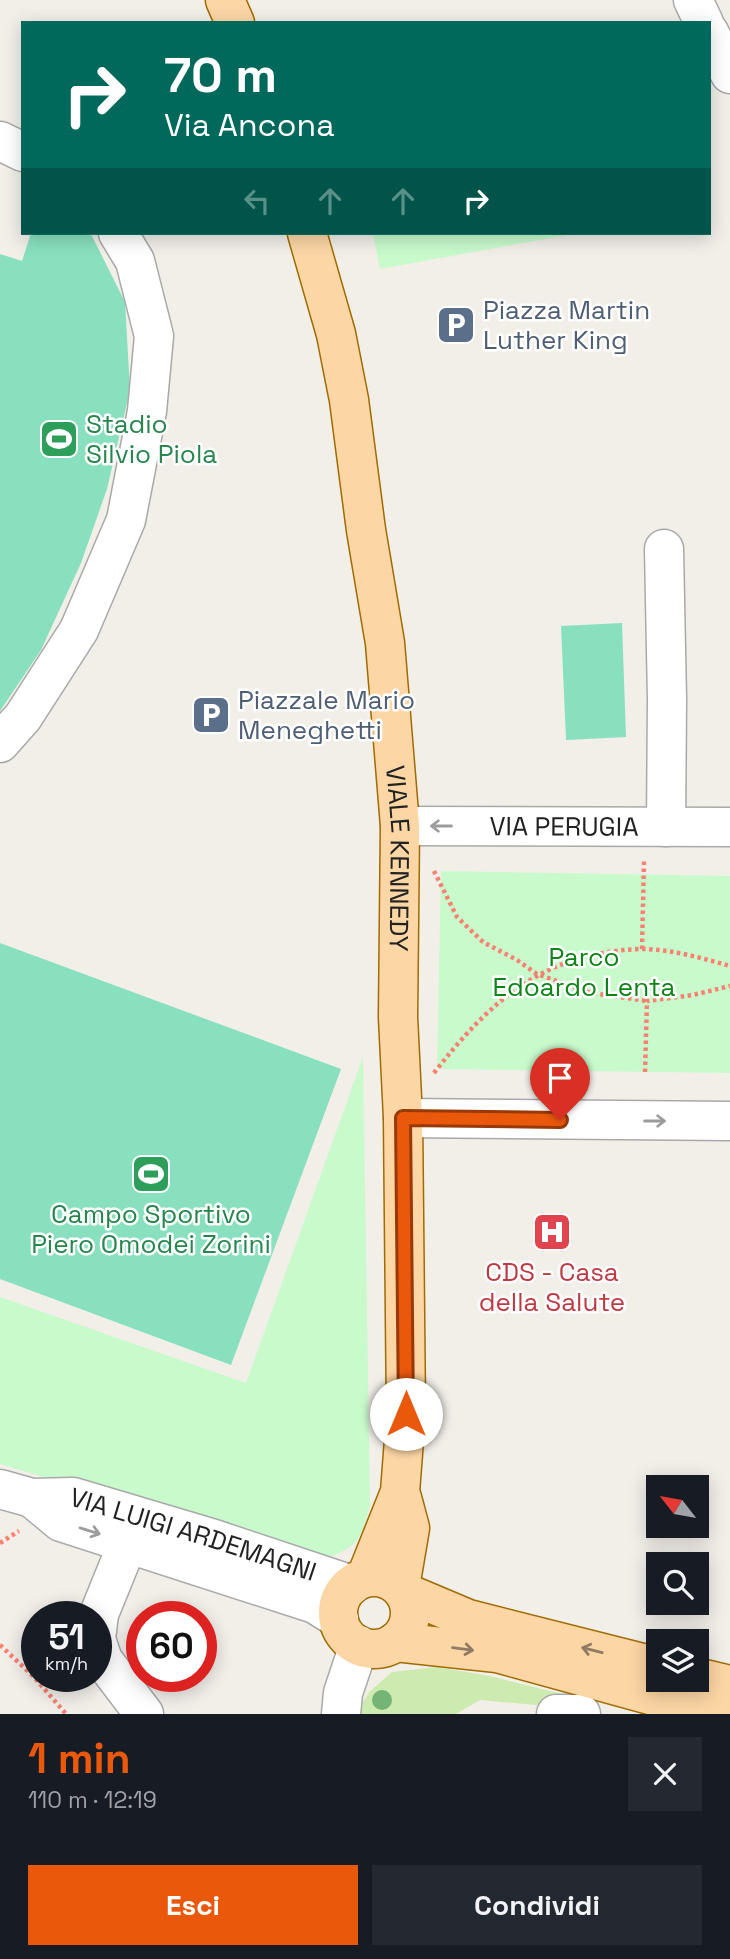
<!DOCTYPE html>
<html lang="it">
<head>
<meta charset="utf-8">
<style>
	:root { --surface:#171b24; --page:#242831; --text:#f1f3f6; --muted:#9ea1a6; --accent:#ea580c }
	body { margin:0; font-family:"Space Grotesk",sans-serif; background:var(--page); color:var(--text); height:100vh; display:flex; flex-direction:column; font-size:26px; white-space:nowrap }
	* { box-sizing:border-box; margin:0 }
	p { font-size:23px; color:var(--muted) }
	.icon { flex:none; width:38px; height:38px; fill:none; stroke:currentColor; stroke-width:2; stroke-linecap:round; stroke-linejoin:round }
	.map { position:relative; height:1714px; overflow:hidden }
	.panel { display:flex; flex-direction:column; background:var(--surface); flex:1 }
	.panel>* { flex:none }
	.hud { position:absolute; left:21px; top:21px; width:690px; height:214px; border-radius:0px; box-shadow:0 4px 18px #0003; background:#00695c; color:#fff; overflow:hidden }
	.needle { width:46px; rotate:301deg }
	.fabs { position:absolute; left:646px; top:1475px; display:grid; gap:14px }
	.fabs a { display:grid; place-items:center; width:63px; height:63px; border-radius:0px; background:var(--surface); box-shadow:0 4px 18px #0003; font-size:35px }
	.speed { position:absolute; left:21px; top:1601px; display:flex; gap:14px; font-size:35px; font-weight:700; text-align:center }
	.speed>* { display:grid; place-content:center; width:91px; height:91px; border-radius:50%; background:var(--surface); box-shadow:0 4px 18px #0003; line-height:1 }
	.speed small { font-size:18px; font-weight:400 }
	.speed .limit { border:10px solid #d22; background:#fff; color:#111 }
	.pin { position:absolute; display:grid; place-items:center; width:60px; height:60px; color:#fff; margin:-72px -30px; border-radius:50% 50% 50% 0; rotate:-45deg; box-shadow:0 0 7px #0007 }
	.pin .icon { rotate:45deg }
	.me { position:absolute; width:77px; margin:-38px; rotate:0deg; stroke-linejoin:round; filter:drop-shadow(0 0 5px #0008) }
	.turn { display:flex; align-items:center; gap:24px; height:147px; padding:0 28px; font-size:32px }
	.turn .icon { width:91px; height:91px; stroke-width:2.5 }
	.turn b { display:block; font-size:49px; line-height:60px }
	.lanes { display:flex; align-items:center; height:66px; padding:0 28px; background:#0003; justify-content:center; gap:35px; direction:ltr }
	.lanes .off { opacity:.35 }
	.round { display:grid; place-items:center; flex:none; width:74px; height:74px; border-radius:0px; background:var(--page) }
	.headline { display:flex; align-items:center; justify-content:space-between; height:119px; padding:0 28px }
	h1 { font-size:42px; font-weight:700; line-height:52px; color:var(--accent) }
	.action { display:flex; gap:14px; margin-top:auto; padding:14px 28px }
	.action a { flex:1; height:80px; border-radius:0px; background:var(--accent); color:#fff; font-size:28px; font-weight:700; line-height:80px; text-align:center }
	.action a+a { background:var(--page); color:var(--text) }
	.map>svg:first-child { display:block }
</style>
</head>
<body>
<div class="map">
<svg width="730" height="1714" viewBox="0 0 730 1714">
	<rect width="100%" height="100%" fill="#f2efe9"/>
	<path fill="#cdebb0" d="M436,1667L490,1676L578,1698L536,1705L480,1700L456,1714H356L369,1692L392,1672Z"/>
	<path fill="#c8facc" d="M373,233H578L380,269Z
		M441,871L730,876V1073L437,1069Z
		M363,1057L370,1505C361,1541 358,1547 322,1560L0,1464V1297L246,1383Z"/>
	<path fill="#88e0be" d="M31,233H88L92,236L125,302L130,390L107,489L81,563L41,650L0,711V254L22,261Z
		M622,623L626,737L566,740L561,626Z
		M0,943L341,1069L231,1365L0,1279Z"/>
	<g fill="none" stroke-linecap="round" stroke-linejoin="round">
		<defs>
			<g id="minor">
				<path d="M693,0L704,23"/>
				<path d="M709,32L730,74"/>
				<path d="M0,141L23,152"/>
				<path d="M664,549L667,700L666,827"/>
				<path d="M0,743L23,717L79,630L126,520L147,411L154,336L135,261L118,233"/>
				<path id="s1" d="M400,826L730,827"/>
				<path d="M403,1118L730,1121"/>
				<path id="s2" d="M0,1489L32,1498L73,1497L214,1539L352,1585"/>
				<path d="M32,1498L61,1522L315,1604L339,1619"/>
				<path d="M138,1518L99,1614L96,1639L103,1660L144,1714"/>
				<path d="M341,1714L343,1693L359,1645"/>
				<path d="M556,1714H581"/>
			</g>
			<g id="major">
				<path d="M225,0L235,23"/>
				<path id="s3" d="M307,233L336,334L349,400L366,530L385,643L400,826L398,1017L403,1118L406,1414L400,1492L366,1577"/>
				<circle cx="374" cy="1613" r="36"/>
				<path d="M400,1587L410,1528L402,1498"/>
				<path d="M404,1592L468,1619L658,1667"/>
				<path d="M395,1642L497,1653L719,1714"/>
				<path d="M696,1677L730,1685"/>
			</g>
		</defs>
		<use href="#minor" stroke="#a9a9a9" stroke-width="41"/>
		<use href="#major" stroke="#a06b00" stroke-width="41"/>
		<path stroke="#fa8072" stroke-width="4.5" stroke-dasharray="3.5 3.5" stroke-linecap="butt" d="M434,871L457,917L483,942L517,960L537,974L591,993L647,1001
			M642,949L644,860
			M645,1072L647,1001L693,995L730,986
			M434,1073C490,1001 544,952 641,949C670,949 702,958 730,966
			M0,1543L19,1531
			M0,1645L34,1677L66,1714"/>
		<use href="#minor" stroke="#fff" stroke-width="38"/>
		<use href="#major" stroke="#fcd6a4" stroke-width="38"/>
	</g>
	<circle fill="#74b475" cx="382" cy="1700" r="10"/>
	<defs><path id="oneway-shaft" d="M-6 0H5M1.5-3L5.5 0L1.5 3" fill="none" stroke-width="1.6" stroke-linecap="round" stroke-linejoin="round" transform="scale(1.75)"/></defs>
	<g stroke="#9c9c9c">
		<use href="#oneway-shaft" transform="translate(441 826) rotate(-180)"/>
		<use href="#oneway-shaft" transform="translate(655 1121)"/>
		<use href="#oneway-shaft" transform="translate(90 1531) rotate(17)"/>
	</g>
	<g stroke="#8f7c63">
		<use href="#oneway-shaft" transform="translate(463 1649) rotate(7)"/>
		<use href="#oneway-shaft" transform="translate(592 1650) rotate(-166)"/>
	</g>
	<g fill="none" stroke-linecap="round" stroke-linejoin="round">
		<defs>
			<path id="route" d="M406,1414L403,1118L560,1120"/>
		</defs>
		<use href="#route" stroke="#983908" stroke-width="18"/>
		<use href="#route" stroke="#ea580c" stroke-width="12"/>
	</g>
	<defs>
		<symbol id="parking-square" viewBox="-11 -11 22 22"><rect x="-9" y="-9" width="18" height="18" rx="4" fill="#5c6f8a" stroke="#fff"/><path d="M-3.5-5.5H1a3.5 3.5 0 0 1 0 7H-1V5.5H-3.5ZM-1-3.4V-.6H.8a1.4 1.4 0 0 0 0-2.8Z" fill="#fff"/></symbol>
		<symbol id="stadium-square" viewBox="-11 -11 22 22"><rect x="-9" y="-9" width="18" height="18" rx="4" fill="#2e9e5b" stroke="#fff"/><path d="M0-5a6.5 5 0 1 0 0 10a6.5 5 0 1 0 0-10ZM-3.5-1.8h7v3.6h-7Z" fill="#fff"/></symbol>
		<symbol id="hospital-square" viewBox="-11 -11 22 22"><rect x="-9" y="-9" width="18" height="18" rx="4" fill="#e0444e" stroke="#fff"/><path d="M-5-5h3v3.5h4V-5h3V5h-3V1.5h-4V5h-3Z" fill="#fff"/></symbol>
	</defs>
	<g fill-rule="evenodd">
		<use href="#parking-square" x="434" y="303" width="44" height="44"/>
		<use href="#stadium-square" x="37" y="417" width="44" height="44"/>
		<use href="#parking-square" x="189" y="693" width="44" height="44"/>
		<use href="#stadium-square" x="129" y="1152" width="44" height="44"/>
		<use href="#hospital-square" x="530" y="1210" width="44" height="44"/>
	</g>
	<g text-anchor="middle" stroke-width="5" stroke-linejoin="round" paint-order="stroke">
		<g font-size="26" fill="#4e5e75" stroke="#fff" text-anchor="start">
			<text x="483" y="319">Piazza Martin<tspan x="483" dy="30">Luther King</tspan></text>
			<text x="238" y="709">Piazzale Mario<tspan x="238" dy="30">Meneghetti</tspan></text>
		</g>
		<g font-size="26" fill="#27864d" stroke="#fff" text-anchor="start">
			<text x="86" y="433">Stadio<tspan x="86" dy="30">Silvio Piola</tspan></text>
			<text x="151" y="1223" text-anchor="middle">Campo Sportivo<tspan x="151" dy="30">Piero Omodei Zorini</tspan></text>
		</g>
		<g font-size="26" fill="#222" stroke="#fff">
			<text dy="9" stroke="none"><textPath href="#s1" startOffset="164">VIA PERUGIA</textPath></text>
			<text dy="9" stroke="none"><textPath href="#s3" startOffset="634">VIALE KENNEDY</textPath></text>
			<text dy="9" stroke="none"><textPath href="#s2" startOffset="200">VIA LUIGI ARDEMAGNI</textPath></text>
		</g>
		<g font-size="26" fill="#0c8416" stroke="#fff">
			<text x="584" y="966">Parco<tspan x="584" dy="30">Edoardo Lenta</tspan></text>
		</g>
		<g font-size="26" fill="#be3a42" stroke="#fff">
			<text x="552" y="1281">CDS - Casa<tspan x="552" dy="30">della Salute</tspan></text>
		</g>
	</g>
</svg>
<div class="fabs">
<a><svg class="needle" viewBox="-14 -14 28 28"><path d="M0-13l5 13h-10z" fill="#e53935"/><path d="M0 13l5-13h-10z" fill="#9ea1a6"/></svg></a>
<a><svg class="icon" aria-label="search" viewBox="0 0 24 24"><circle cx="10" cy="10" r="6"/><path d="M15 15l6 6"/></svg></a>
<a><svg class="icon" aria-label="layers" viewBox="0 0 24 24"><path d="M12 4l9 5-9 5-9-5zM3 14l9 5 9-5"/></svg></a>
</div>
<div class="speed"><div>51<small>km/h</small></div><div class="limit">60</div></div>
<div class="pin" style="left:560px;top:1120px;background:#d93025"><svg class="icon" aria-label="arrive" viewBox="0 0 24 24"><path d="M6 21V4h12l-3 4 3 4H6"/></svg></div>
<svg class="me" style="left:406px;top:1414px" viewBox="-20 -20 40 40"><circle r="19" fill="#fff"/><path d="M0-13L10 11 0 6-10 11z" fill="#ea580c"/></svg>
<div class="hud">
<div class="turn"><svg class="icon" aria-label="right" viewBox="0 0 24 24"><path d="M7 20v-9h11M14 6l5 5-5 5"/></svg><div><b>70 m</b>Via Ancona</div></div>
<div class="lanes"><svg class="icon off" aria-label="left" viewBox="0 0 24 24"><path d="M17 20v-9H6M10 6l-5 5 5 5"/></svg><svg class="icon off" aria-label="ahead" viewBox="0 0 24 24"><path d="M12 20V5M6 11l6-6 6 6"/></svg><svg class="icon off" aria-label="ahead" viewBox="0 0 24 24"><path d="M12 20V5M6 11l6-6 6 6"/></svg><svg class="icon" aria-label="right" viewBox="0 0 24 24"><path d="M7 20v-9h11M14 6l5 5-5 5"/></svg></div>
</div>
</div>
<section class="panel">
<div class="headline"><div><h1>1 min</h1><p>110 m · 12:19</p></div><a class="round"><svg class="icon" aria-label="close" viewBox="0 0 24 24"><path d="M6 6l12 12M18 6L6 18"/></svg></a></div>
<div class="action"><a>Esci</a><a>Condividi</a></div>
</section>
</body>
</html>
